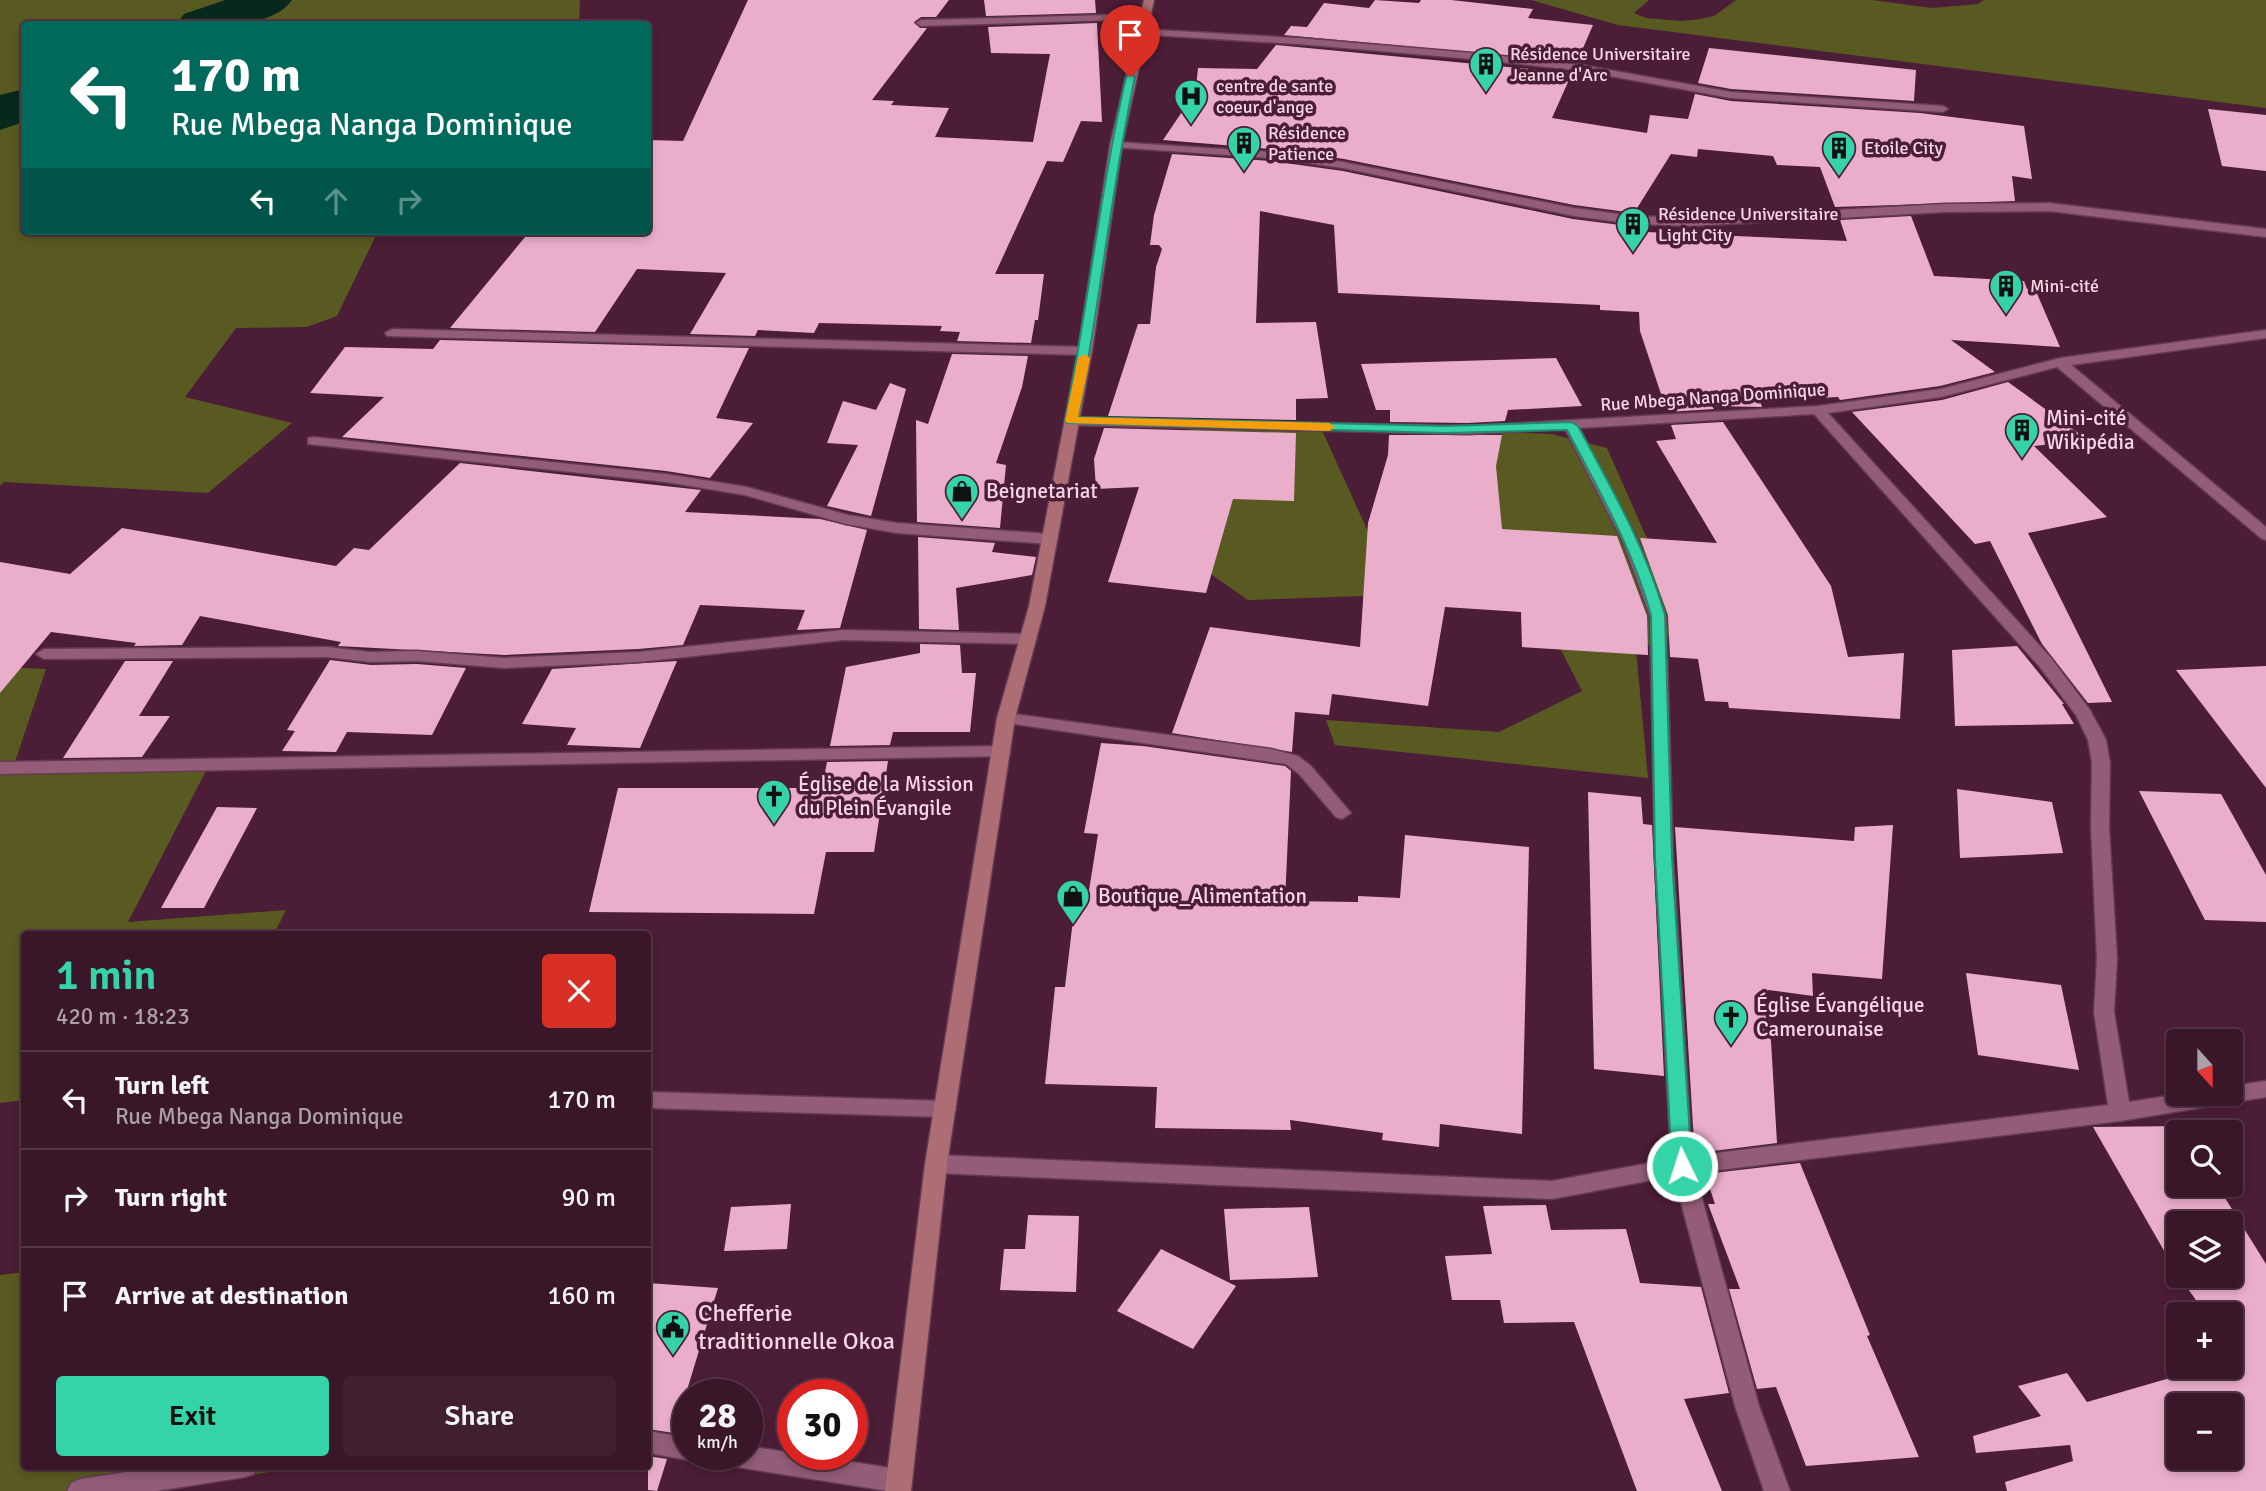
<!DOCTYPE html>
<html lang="en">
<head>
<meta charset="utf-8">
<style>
	:root { --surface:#391628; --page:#401f30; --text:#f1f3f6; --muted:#ab9fa8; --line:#533545; --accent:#34d4a8 }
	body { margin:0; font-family:Signika,sans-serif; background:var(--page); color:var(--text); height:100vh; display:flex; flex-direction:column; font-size:26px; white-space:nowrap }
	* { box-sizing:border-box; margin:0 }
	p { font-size:23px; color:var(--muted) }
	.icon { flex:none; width:38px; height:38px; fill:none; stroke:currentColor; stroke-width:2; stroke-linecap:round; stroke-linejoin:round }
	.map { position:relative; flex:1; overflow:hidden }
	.details { position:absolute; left:21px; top:931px; width:630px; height:539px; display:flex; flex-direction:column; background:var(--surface); border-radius:7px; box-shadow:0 4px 10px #0003,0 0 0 2px var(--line) }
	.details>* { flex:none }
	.hud { position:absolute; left:21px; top:21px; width:630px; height:214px; border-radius:7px; box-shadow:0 4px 10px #0003,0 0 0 2px var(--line); background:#00695c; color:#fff; overflow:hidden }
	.needle { width:46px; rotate:159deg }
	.buttons { position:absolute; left:2166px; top:1029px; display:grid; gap:14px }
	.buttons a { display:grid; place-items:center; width:77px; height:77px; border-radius:7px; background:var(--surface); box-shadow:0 4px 10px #0003,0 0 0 2px var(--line); font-size:35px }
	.speed { position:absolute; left:672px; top:1379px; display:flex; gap:14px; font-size:35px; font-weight:700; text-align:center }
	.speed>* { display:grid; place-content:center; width:91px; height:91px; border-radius:50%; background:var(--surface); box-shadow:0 4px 10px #0003,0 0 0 2px var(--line); line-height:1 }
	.speed small { font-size:18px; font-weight:400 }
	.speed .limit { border:10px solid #d22; background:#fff; color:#111 }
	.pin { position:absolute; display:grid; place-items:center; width:60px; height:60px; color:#fff; margin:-72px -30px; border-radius:50% 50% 50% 0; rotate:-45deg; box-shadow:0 0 7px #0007 }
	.pin .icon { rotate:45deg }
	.me { position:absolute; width:77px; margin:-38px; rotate:356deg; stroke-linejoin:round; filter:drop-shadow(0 0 5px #0008) }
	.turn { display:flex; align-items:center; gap:24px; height:147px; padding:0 35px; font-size:32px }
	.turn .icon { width:91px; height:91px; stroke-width:2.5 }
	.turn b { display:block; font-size:49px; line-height:60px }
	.lanes { display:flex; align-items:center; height:66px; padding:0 35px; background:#0003; justify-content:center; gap:35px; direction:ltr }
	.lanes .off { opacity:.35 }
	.round { display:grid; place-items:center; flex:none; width:74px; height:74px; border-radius:7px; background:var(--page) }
	.head { display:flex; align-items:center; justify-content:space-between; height:119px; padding:0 35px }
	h1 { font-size:42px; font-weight:600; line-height:52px; color:var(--accent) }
	.primary-button { display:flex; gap:14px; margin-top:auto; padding:14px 35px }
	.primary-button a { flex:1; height:80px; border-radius:7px; background:var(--accent); color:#111; font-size:28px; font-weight:600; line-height:80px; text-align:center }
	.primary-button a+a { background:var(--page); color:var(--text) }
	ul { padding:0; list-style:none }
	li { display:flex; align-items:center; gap:21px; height:98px; padding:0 35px; border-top:2px solid var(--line) }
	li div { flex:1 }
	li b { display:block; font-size:26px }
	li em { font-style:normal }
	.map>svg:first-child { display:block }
</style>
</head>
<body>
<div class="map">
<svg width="2266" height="1491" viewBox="0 0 2266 1491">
	<rect width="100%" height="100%" fill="#4c1d36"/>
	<path fill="#595a21" d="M0,0H580L579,24H24V231H378L337,316L307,327L236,328L185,397L292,423L208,493L4,482L0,486Z
		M1531,0H1649L1634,13L1646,18L1682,21L1700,19L1714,16L1736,0H1872L1932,8L1978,4L1984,0H2266V108L1618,25Z
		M1207,424L1321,428L1370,536L1437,503L1504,432L1551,434L1607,448L1645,534L1700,625L1636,650L1648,778L1335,745L1326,720L1499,732L1582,691L1530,590L1248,600L1175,549L1132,447Z
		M0,667L46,669L13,768L210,763L128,922L286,910L274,934H24V1100L0,1103Z
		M24,1272V1466L295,1467L166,1491H0V1275Z"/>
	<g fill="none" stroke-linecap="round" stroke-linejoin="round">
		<path fill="#08281e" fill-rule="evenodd" d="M225,0H292C272,29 209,27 177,24L184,14Z
			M24,89V122L0,130V95Z"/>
	</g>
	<path fill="#eaaeca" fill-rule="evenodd" d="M748,0H949L936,17H921L914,22L920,28H927L872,100L894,101L891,105L949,108L935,137L1033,142L1050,54L991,53L988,27L1097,23L1102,122L1081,121L1063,162L1047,161L995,274H1044L1038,320H1035L1031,343L957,341L960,332L940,331L942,326L819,323L814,333L758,330L755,336L690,334L726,273L637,269L595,332L450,328L530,231H648V140L683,141Z
		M984,0H1095L1096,13L986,16Z
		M1375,0L1419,3L1421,0H1451L1533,9L1528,18L1593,25L1577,62L1284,35L1291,26L1307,27L1324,3L1369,8Z
		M1276,45L1572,73L1552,118L1647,133L1650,115L1688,119L1695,94L1731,101L1920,113L2024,126L2032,179L2012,176L2015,201L1835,207L1820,167L1777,165L1773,156L1698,149L1697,157L1671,154L1634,213L1574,205L1344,159L1271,149L1163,140L1186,106L1194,107L1198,68L1257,69Z
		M1709,48L1916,70L1914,101L1731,89L1698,83Z
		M2208,109L2266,115V171L2222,166Z
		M1172,154L1271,161L1343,171L1573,219L1628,226L1625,231L1847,241L1840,220L1911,216L1934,276L2024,281L2027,289H2035L2060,347L1951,340L1995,372L1940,386L1840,400L1838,397L1760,401L1762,407L1712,406L1714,409L1667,412L1640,331L1639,312L1600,310V305L1338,293L1334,225L1260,211L1256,323L1316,322L1328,398L1296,399V420L1108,416L1138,324H1150L1156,267L1162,249L1159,245H1150L1154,215Z
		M440,340L749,348L716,418L753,423L710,478L666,471L342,437L384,397L310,393L345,347L433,349Z
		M952,354L1028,356L1022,387L996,463L1006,465L1000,528L917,522L916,420L928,424Z
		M1556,358L1582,406L1508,410L1505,421L1468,423L1390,422V410H1376L1361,364Z
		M2008,382L2088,440L2034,446L2107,517L2028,533L2112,702L2088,703L2042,644L1990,541L1975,544L1852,412L1942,400Z
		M890,383L906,389L871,516L827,506L858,445L827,443L843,401L876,410Z
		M1723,422L1831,586L1848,657L1904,653L1900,719L1729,708L1728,702L1705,701L1698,659L1670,657L1668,615L1640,538L1717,543L1656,441L1676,439L1671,425Z
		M1104,428L1296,433L1294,501L1233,499L1206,593L1108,582L1139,487L1096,489L1094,459Z
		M1389,435H1502L1496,466L1502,529L1617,536L1647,616L1648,655L1522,647L1521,612L1445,607L1428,706L1332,694L1329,715L1295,712L1292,752L1172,733L1210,627L1360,647L1368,523L1388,455Z
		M460,463L701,490L685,512L820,519L867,530L840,628L797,630L805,610L700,605L683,645L638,649L505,655L338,646L341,642L200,616L182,645L134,646L136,643L51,632L0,693V562L70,574L122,528L336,566L354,548L369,550Z
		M918,537L995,543L992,552L1036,557L1032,575L956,588L959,630L919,629Z
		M920,644L960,645L962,673H976L970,732H893L890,745L830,746L846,667L920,653Z
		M2017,646L2064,704H2062L2074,724L1955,726L1952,650Z
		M330,660L371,665L417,664L466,668L432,735L347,732L336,752L282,751L295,731L287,730Z
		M125,661H173L139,716H170L142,757L63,758Z
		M677,661L640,748L567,745L576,728L522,724L552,669Z
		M2266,666V788L2176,670Z
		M1101,743L1143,746L1285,766L1291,771L1285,901L1358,902V896L1400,898L1405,835L1529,847L1522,1134L1440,1124L1439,1147L1382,1140L1383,1133L1290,1120L1291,1130L1155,1128L1157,1087L1045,1084L1055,987H1065L1075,903H1087L1098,834L1084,833Z
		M888,761L874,852H826L814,914L589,912L618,788H822L827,762Z
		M1957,789L2052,802L2063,853L1960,858Z
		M2139,791L2221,794L2266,875V922L2205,920Z
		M1588,792L1641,797L1643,824L1652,825L1664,1076L1594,1069Z
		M217,807L257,808L204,908H161Z
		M1893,825L1882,979L1812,973L1813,996L1768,990L1777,1143L1697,1153L1694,1143L1675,827L1854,841L1855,827Z
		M1966,973L2061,985L2079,1070L1978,1055Z
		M2181,1126L2185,1132H2179V1185H2217L2266,1264V1491H2007L2005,1482L2073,1461L2070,1445L1976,1453L1973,1436L2041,1416L2018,1386L2067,1373L2087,1402L2208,1367H2231V1360L2238,1358L2231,1349V1314H2206L2178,1275L2093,1127ZM2179,1223H2231V1276H2179ZM2179,1405H2231V1458H2179Z
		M1800,1163L1870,1335L1867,1336L1919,1457L1806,1466L1776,1387L1757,1389L1729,1289H1740L1708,1204H1715L1705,1174Z
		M791,1204L787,1249L724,1251L731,1207Z
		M1546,1205L1551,1230L1626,1229L1640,1283L1701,1287L1729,1393L1684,1399L1722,1491H1637L1574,1322L1504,1323L1500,1300H1452L1445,1256L1492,1254L1483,1206Z
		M1309,1207L1318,1277L1230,1280L1224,1209Z
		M1028,1215L1079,1216L1076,1292L1000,1290L1004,1249H1025Z
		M1161,1249L1236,1286L1193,1349L1117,1311Z
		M648,1283L718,1288L674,1433L648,1429Z
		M648,1456L667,1459L657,1491L648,1490Z"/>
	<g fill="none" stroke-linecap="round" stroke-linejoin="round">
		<defs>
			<path id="minor" d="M1145,14L1148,15V19L921,26L916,23L921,20Z
				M1140,29L1298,38L1484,54L1582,65L1731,92L1943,106L1948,109L1943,112L1731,98L1582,71L1484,60L1298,44L1136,34L1135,32Z
				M1116,142L1271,152L1343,162L1574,208L1634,216L1690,218L1945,204L2049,203L2266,229V237L2049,211L1945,212L1690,226L1634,224L1574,216L1343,168L1271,158L1112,147V143Z
				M392,329L1085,347L1092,351L1085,355L387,336L385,333Z
				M2266,330V338L2071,365L2266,527V540L2261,538L2057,367L1941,397L1828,413L2051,658L2090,710L2106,740L2110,763L2109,827L2117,959L2114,1012L2129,1102L2181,1094H2231V1086L2266,1081V1097L2120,1121L1695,1173L1759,1406L1790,1491H1764L1735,1406L1674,1176L1552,1199L936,1173L928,1170L925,1164L928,1158L936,1155L1552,1181L1671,1159L1655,858L1650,616L1623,542L1565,429L1468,434L1071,425L1066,424V418L1468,426L1818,406L1941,389L2060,358ZM1814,414L2039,666L2076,715L2088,740L2092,763L2091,827L2097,959L2094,1012L2108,1105L1692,1156L1673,858L1666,616L1639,542L1579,428Z
				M313,437L666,474L747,487L848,515L897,523L1050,534L1058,539L1050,544L897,533L846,524L745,495L666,482L308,444V438Z
				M843,630L1029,634L1037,639L1029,644L843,640L638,662L505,668L417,661L371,662L327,657L44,659L36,654L44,649L327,647L371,652L417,651L505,658L638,652Z
				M1006,713L1271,749L1298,756L1311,766L1351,813L1342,819L1336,817L1299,774L1286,764L1000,722L997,718Z
				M1001,746L1007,748L1010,752L1007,756L0,774V762Z
				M648,1092L945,1101L953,1103L956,1109L953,1115L945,1117L648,1108Z
				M648,1431L688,1438V1454H698L697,1457L688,1460L648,1453Z
				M747,1446L898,1469L907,1473L911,1481L907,1489L888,1491L724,1465L715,1462L712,1454H747Z
				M166,1466H257L254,1474L245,1477L156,1491H67L71,1483L80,1479Z"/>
			<path id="secondary" d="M1144,0H1154L1122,145L1092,351L1045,606L1015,718L947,1164L911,1491H885L925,1164L997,718L1029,606L1078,351L1110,145Z"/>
		</defs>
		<use href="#minor" stroke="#643a52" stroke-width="3"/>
		<use href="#secondary" stroke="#643a52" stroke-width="3"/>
		<use href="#minor" fill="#935c77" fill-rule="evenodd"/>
		<use href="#secondary" fill="#ac6e74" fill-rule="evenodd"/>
	</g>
	<path fill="#34d4a8" stroke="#228a6d" stroke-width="2" d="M1130,74L1135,77C1111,190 1100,304 1078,417L1445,426L1571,422L1578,426C1611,487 1646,548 1665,615L1672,858L1692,1166L1689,1172L1682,1174L1675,1172L1672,1166L1655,858L1651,615C1633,550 1599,490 1567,430L1445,433L1067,423L1065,421C1088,307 1100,191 1126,77Z"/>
	<path fill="#f59e0b" d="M1084,354L1090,358L1078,417L1329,423L1335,427L1329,431L1067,423L1065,421L1078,358Z"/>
	<defs>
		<symbol id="building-pin" viewBox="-11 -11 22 30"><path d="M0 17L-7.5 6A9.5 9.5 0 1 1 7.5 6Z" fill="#34d4a8" stroke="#4c1d36"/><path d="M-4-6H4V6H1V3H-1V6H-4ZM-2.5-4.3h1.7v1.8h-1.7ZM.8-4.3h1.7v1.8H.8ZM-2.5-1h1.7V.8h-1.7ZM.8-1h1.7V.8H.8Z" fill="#111"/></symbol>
		<symbol id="hospital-pin" viewBox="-11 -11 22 30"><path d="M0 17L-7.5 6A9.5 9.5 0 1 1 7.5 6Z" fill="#34d4a8" stroke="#4c1d36"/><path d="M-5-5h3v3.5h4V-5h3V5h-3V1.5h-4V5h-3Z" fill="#111"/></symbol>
		<symbol id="shop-pin" viewBox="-11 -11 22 30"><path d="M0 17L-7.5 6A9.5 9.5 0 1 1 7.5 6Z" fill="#34d4a8" stroke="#4c1d36"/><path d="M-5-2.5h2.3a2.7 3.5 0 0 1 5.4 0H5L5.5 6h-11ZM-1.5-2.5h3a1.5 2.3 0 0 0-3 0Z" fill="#111"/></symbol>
		<symbol id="church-pin" viewBox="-11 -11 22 30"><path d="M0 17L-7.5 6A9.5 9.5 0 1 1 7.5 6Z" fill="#34d4a8" stroke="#4c1d36"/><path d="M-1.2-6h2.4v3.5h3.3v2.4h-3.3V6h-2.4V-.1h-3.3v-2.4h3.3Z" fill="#111"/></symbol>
		<symbol id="civic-pin" viewBox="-11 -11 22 30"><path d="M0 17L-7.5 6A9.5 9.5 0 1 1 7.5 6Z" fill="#34d4a8" stroke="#4c1d36"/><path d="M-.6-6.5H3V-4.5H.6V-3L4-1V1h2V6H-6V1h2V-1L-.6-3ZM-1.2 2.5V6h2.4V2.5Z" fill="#111"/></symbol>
	</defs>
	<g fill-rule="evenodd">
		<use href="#building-pin" x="1467" y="45" width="38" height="52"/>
		<use href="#hospital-pin" x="1172" y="77" width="38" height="52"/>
		<use href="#building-pin" x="1225" y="124" width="38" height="52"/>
		<use href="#building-pin" x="1820" y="129" width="38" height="52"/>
		<use href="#building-pin" x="1614" y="205" width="38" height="52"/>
		<use href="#building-pin" x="1987" y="267" width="38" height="52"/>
		<use href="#building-pin" x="2003" y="411" width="38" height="52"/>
		<use href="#shop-pin" x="943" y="472" width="38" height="52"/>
		<use href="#church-pin" x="755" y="777" width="38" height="52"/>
		<use href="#shop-pin" x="1054" y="877" width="38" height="52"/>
		<use href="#church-pin" x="1712" y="998" width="38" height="52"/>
		<use href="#civic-pin" x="654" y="1308" width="38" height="52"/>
	</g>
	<g text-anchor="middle" stroke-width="7" stroke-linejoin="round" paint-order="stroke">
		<g font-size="18" fill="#f7d7e5" stroke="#4c1d36" text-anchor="start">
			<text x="1510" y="60">Résidence Universitaire<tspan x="1510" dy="21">Jeanne d'Arc</tspan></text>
			<text x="1216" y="92">centre de sante<tspan x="1216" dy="21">coeur d'ange</tspan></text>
			<text x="1268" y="139">Résidence<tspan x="1268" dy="21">Patience</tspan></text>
			<text x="1864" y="154">Etoile City</text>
			<text x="1658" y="220">Résidence Universitaire<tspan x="1658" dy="21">Light City</tspan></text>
			<text x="2030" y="292">Mini-cité</text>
		</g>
		<g font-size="18" fill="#f7d7e5" stroke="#4c1d36">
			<text transform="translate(1713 397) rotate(-4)" y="6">Rue Mbega Nanga Dominique</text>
		</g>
		<g font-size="21" fill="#f7d7e5" stroke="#4c1d36" text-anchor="start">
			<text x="2046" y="425">Mini-cité<tspan x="2046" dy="24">Wikipédia</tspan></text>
			<text x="986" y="498">Beignetariat</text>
			<text x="798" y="791">Église de la Mission<tspan x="798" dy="24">du Plein Évangile</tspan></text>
			<text x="1098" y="903">Boutique_Alimentation</text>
			<text x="1756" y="1012">Église Évangélique<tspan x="1756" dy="24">Camerounaise</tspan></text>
		</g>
		<g font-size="24" fill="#f7d7e5" stroke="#4c1d36" text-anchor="start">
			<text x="698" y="1321">Chefferie<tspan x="698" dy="28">traditionnelle Okoa</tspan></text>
		</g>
	</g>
</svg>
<div class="buttons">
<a><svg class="needle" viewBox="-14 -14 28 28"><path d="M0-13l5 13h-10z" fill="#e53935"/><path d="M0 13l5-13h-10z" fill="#ab9fa8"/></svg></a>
<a><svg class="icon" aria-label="search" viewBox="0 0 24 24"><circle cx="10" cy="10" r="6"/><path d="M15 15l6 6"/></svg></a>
<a><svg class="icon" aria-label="layers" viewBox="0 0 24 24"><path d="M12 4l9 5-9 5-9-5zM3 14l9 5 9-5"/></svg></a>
<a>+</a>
<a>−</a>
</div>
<div class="speed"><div>28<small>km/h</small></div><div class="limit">30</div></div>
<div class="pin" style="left:1130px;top:77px;background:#d93025"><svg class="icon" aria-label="arrive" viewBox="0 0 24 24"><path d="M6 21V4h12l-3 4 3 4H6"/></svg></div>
<svg class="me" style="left:1682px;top:1166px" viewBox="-20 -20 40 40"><circle r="17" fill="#34d4a8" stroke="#fff" stroke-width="3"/><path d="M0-11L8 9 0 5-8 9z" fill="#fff"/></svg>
<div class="hud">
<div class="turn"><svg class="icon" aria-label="left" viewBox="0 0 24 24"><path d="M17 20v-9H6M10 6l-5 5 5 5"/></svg><div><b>170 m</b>Rue Mbega Nanga Dominique</div></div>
<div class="lanes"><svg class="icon" aria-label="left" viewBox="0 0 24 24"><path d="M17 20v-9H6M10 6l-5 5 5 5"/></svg><svg class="icon off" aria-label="ahead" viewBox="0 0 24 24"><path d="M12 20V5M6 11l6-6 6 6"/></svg><svg class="icon off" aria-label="right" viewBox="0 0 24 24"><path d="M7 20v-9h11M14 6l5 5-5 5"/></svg></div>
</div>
<section class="details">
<div class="head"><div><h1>1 min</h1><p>420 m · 18:23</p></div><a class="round" style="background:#d93025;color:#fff"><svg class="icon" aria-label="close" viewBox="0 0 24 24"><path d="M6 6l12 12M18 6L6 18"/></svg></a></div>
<ul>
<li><svg class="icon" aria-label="left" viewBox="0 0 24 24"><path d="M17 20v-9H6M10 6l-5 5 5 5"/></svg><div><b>Turn left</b><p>Rue Mbega Nanga Dominique</p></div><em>170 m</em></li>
<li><svg class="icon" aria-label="right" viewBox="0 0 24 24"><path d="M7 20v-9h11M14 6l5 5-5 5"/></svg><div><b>Turn right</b></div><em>90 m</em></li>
<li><svg class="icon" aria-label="arrive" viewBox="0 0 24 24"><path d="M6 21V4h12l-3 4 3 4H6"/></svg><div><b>Arrive at destination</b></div><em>160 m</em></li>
</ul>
<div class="primary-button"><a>Exit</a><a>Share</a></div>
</section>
</div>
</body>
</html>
